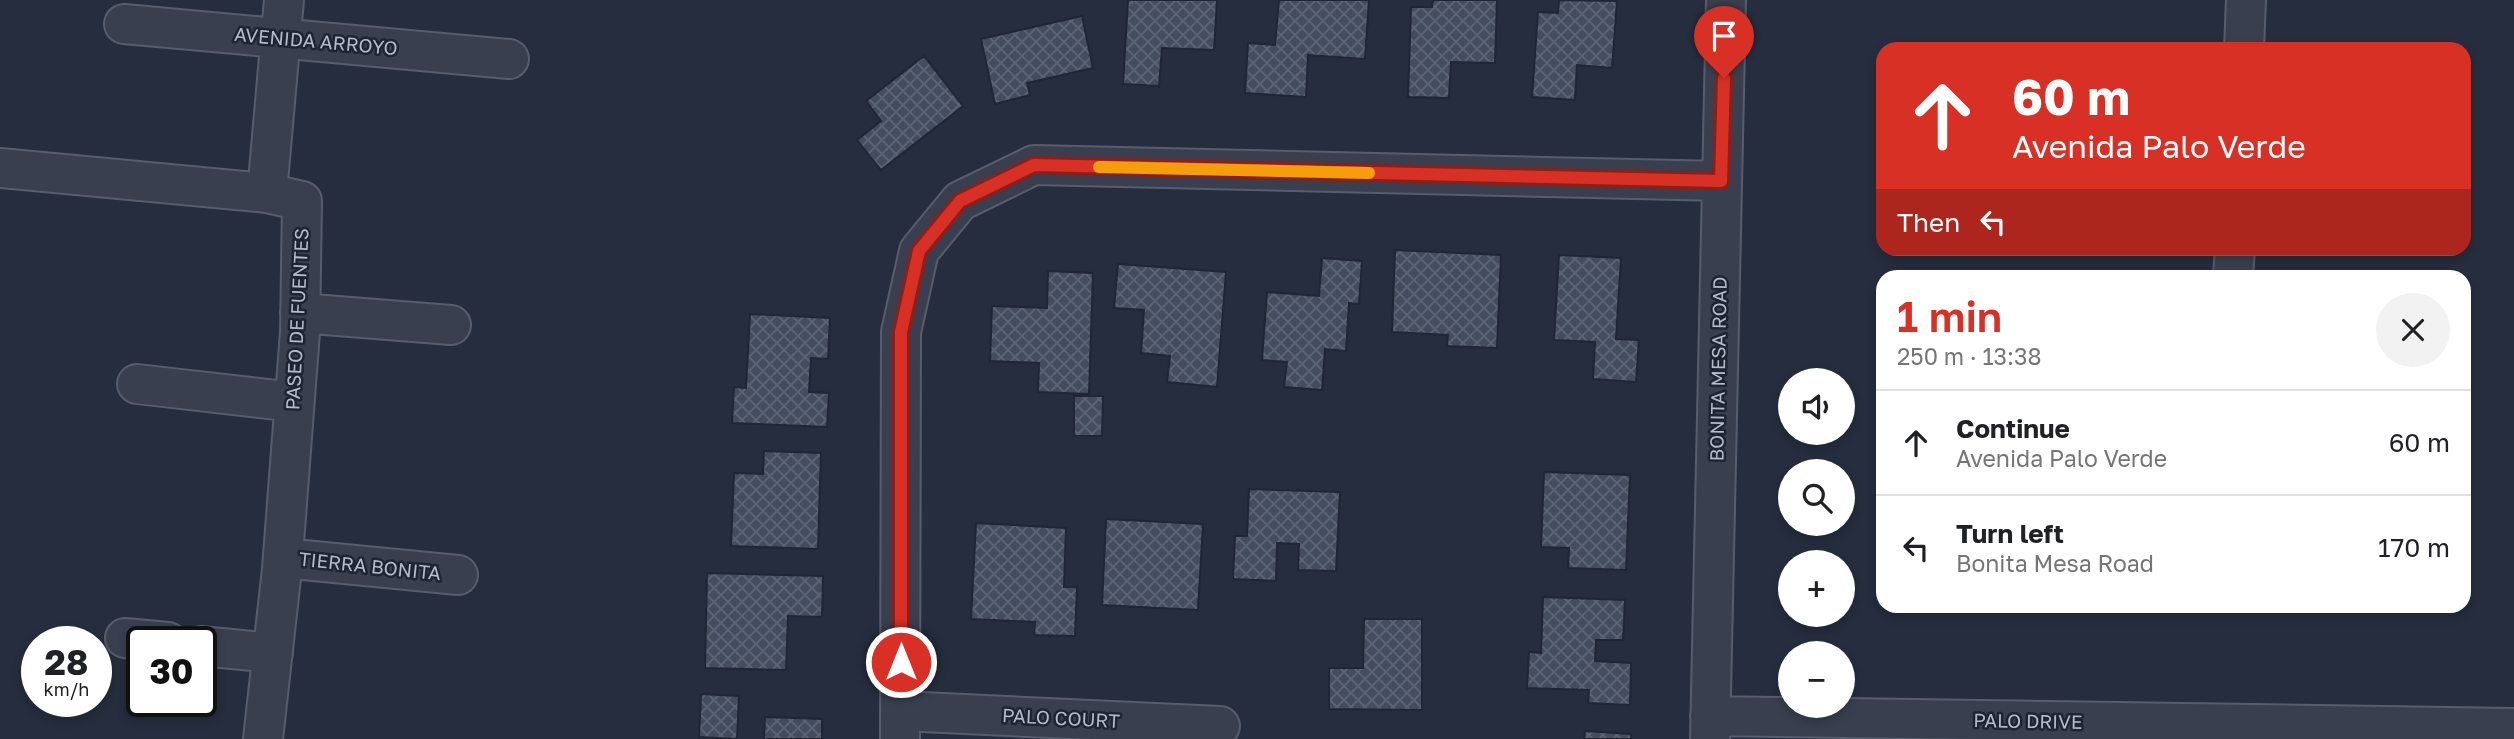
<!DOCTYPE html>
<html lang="en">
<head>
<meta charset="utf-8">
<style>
	:root { --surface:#fff; --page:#f2f2f2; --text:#202124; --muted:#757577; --line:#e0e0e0; --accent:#d93025 }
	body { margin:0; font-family:"Golos Text",sans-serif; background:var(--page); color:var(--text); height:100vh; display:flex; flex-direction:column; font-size:26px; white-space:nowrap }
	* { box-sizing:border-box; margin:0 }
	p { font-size:23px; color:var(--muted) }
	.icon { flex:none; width:38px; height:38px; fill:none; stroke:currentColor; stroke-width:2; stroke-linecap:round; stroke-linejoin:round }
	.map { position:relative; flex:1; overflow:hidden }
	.side { position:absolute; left:1876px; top:270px; width:595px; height:343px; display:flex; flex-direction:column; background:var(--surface); border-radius:21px; box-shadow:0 4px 10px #0003 }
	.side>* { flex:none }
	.banner { position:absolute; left:1876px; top:42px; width:595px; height:214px; border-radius:21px; box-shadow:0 4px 10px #0003; background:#d93025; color:#fff; overflow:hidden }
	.tools { position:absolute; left:1778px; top:368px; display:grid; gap:14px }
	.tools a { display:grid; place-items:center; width:77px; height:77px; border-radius:50%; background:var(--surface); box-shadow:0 4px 10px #0003; font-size:35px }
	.speed { position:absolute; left:21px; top:626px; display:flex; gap:14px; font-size:35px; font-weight:700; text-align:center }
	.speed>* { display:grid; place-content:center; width:91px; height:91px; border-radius:50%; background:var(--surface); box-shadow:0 4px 10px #0003; line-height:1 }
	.speed small { font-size:18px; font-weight:400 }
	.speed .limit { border:4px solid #111; border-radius:10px; background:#fff; color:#111 }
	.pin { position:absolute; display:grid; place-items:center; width:60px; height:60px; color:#fff; margin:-72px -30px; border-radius:50% 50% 50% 0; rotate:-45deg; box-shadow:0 0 7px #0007 }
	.pin .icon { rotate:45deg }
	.me { position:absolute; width:77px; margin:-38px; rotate:0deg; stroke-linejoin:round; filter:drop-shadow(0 0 5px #0008) }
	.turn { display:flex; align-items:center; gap:24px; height:147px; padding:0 21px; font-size:32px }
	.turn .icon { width:91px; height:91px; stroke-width:2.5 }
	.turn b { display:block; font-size:49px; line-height:60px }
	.then { display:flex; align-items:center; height:66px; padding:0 21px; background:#0003; gap:14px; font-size:26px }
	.round { display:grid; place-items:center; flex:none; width:74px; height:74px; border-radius:37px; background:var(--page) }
	.overview { display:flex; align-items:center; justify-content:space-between; height:119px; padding:0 21px }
	h1 { font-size:42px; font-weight:600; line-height:52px; color:var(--accent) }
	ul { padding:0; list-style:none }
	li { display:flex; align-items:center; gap:21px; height:105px; padding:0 21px; border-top:2px solid var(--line) }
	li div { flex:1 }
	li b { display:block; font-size:26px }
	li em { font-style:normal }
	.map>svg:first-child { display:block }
</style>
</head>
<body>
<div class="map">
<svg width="2514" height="739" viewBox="0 0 2514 739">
	<defs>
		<pattern id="building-cross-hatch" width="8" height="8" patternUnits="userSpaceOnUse" patternTransform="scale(1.75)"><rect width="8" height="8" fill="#444d5f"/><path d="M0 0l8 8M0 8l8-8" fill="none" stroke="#5d6575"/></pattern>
	</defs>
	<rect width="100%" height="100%" fill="#252d3e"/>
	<path fill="url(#building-cross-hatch)" stroke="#202635" stroke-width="2" d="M1128,0H1217L1214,50L1162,48L1159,86L1123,84Z
		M1279,0H1369L1365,59L1308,55L1306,97L1245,93L1248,43L1275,45Z
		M1433,0H1497L1495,63L1451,62L1449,98L1408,97L1411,7H1432Z
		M1559,0L1617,1L1612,68L1577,65L1575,100L1532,97L1538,12L1558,13Z
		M1082,16L1093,68L1027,83L1030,95L995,104L981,39Z
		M924,56L963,106L881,170L857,140L881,121L866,101Z
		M1395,250L1501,255L1497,348L1447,346L1448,335L1392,332Z
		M1559,255L1621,258L1616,339L1639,340L1636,382L1593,379L1595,342L1554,340Z
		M1322,258L1362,261L1359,304L1349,303L1346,351L1325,349L1322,390L1284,387L1287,362L1262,360L1267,292L1319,296Z
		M1118,264L1226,272L1217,387L1167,382L1170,356L1141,353L1144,310L1114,308Z
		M1048,271L1093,273L1089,394L1038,392L1039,363L990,361L992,306L1047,308Z
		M750,314L830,318L828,359L811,358L809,392L829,393L827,427L732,423L734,387L746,388Z
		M1074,396H1103L1102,436H1074Z
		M764,451L821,453L818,549L731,546L734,473L763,474Z
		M1544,472L1630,475L1626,570L1568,568L1569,548L1541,547Z
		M1249,489L1340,492L1336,571L1298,570L1299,544L1277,543L1276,581L1233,579L1235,536H1247Z
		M1106,519L1203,524L1198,610L1102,605Z
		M976,523L1066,528L1064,587H1077L1075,636L1034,635L1035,622L971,619Z
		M707,573L823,576L822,617L788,616L786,670L705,668Z
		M1543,597L1625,600L1623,640H1596L1595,661L1631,663L1630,705L1588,703L1589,690L1527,688L1529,652L1541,653Z
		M1364,619H1422V710L1329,709V668H1363Z
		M701,694L739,696L737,739L699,737Z
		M765,717L822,719V739H764Z
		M1585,731L1631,734V739H1584Z"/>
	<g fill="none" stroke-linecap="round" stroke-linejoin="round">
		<defs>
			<path id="minor" d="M124,24L509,59
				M2244,49L2246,0
				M0,168L267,193L302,201L300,332L282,569L263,739
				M267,193L284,0
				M2233,276L2235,248
				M300,313L451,325
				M137,384L294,402
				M283,558L458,575
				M125,638L168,642
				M201,646L273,653
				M901,711L1220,726
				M1710,716L2514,728
				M900,739L901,332L919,251L960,201L1034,165L1722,181
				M1710,739L1726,0"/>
		</defs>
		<use href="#minor" stroke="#575d6c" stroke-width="42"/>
		<use href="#minor" stroke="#393f4e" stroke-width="38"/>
	</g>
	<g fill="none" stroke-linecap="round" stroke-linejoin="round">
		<defs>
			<path id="route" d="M901,662V332L919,251L960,201L1034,165L1721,181L1724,78"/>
		</defs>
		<use href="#route" stroke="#8d1f18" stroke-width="18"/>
		<use href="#route" stroke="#d93025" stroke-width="12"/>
		<path stroke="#f59e0b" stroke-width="12" d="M1099,167L1369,173"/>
	</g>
	<g text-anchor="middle" stroke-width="5" stroke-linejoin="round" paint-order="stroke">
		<g font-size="19" fill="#b5bac9" stroke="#1e2433">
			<text transform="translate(316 41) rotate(5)" y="7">AVENIDA ARROYO</text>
			<text transform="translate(297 319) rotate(-87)" y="7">PASEO DE FUENTES</text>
			<text transform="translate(1718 369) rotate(-89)" y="7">BONITA MESA ROAD</text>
			<text transform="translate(370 566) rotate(6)" y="7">TIERRA BONITA</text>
			<text transform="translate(1061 718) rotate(3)" y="7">PALO COURT</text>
			<text transform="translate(2028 721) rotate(1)" y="7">PALO DRIVE</text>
		</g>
	</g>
</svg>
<div class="tools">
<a><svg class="icon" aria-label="sound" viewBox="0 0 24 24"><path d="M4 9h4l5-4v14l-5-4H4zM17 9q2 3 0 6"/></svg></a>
<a><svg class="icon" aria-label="search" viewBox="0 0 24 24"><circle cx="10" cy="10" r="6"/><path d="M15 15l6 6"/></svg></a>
<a>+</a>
<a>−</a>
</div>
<div class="speed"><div>28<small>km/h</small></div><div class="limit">30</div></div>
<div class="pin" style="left:1724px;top:78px;background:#d93025"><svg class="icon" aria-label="arrive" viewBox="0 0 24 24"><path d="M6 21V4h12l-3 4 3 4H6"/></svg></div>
<svg class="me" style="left:901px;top:662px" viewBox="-20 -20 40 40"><circle r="17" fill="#d93025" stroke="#fff" stroke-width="3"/><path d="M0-11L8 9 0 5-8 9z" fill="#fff"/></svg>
<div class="banner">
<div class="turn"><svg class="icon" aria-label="ahead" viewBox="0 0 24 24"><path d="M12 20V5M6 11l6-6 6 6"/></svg><div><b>60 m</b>Avenida Palo Verde</div></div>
<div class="then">Then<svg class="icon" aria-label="left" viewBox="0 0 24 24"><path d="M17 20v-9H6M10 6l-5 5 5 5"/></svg></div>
</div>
<section class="side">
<div class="overview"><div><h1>1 min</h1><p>250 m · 13:38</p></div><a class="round"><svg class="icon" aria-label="close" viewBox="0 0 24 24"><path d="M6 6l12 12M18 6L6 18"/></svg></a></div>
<ul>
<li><svg class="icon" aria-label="ahead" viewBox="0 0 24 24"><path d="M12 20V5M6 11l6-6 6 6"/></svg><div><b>Continue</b><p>Avenida Palo Verde</p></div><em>60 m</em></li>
<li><svg class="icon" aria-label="left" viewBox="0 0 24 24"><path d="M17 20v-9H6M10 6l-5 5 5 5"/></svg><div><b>Turn left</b><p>Bonita Mesa Road</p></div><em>170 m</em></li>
</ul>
</section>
</div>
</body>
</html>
